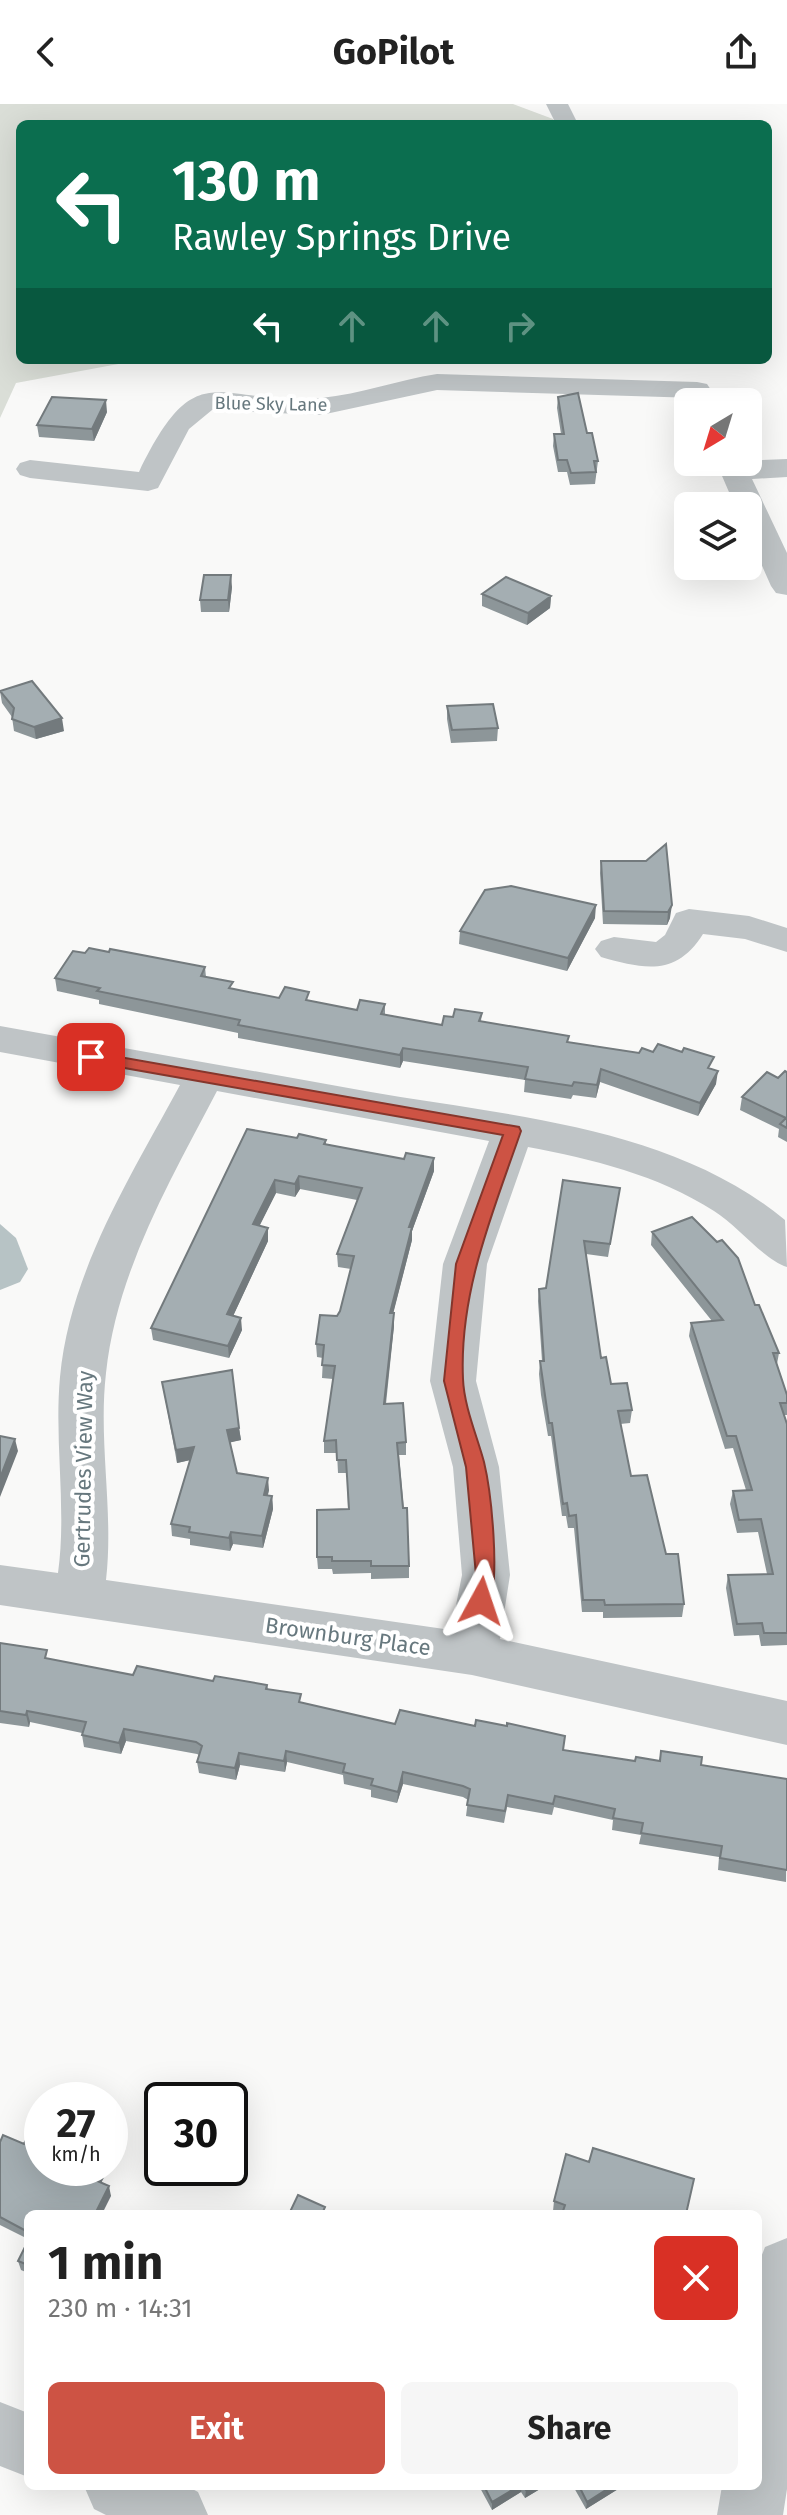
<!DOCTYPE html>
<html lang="en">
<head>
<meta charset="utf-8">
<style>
	:root { --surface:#fff; --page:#f6f6f6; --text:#222; --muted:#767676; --accent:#cd5344 }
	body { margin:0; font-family:"Fira Sans",sans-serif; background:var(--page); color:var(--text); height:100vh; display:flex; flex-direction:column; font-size:30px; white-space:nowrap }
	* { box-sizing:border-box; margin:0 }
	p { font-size:26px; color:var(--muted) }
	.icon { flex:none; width:44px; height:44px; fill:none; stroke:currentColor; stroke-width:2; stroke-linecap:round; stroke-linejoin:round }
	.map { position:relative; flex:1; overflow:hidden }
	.drawer { position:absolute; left:24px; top:2106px; width:738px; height:280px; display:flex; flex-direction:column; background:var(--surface); border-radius:12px; box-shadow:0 8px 32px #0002 }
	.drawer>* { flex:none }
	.hud { position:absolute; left:16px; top:16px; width:756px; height:244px; border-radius:12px; box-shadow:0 8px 32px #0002; background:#0b6e4f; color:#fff; overflow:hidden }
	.needle { width:52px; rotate:218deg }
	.buttons { position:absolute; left:674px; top:284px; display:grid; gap:16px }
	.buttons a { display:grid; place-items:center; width:88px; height:88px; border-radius:12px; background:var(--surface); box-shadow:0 8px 32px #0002; font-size:40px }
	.speed { position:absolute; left:24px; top:1978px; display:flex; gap:16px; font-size:40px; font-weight:700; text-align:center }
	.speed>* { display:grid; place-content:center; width:104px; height:104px; border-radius:50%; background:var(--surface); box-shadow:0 8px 32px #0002; line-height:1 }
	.speed small { font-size:20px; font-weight:400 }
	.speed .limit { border:4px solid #111; border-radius:12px; background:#fff; color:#111 }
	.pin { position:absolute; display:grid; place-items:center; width:68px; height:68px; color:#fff; margin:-34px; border-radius:16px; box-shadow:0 4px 12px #0006 }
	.me { position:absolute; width:88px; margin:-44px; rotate:5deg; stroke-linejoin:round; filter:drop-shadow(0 0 6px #0008) }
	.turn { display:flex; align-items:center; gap:28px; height:168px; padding:0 24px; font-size:36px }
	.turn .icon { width:104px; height:104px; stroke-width:2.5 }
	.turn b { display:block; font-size:56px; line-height:68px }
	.lanes { display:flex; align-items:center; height:76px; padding:0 24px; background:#0003; justify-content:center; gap:40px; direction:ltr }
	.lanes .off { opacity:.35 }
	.round { display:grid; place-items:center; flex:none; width:84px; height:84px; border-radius:12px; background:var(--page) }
	.headline { display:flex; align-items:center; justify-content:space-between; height:136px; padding:0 24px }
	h1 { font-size:48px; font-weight:700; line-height:60px }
	.cta { display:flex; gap:16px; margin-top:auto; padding:16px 24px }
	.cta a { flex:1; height:92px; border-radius:12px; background:var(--accent); color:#fff; font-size:32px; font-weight:700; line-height:92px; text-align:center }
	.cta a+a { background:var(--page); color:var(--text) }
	header { display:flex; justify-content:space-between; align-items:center; height:104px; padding:0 24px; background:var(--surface); font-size:36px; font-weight:700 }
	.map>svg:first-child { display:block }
</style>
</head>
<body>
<header><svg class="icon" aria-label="back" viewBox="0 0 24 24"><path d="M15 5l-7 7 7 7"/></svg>GoPilot<svg class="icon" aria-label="share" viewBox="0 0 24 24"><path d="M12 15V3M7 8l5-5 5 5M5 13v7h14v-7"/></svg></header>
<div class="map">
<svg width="787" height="2411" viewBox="0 0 787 2411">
	<rect width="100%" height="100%" fill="#f9f9f8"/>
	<path fill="#daded7" d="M0,0H513L553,15L555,20H20V256H140L16,279L0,314Z"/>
	<path fill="#b7c3c5" d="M0,1120L16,1134L28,1165L20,1178L0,1186Z"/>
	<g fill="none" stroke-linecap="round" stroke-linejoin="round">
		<path fill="#bfc4c6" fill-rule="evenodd" d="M546,0H568L578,20H556Z
			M437,270L697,278L707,280L711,286L707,292L697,294L437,286L321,311L212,306L189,325L158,384L148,387L30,374L20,371L16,365L20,359L30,356L139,368C198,246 217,303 321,294C361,290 398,276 437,270Z
			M787,355V373L752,375L787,449V491L776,489L771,482L748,430V402H735L716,358Z
			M689,805L749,812L787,824V848L745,835L703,830C676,873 644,865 601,853L595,845L601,837L614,833L656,838L665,831L676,809Z
			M0,922C122,944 244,965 365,987C506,1012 670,1021 785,1116L787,1163C764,1156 738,1122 714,1107C658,1071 592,1055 528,1043L487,1160L476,1277L499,1363L510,1471L500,1535L787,1597V1641L472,1571L0,1501V1461L58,1469C67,1404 54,1339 60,1273C70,1167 131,1072 180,981L0,948ZM217,987L489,1037L443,1160L430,1277L453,1363L462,1471L451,1526L106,1476C114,1407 98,1338 106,1269C117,1167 170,1077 217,987Z
			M787,2134V2385L783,2411H717L722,2382H758V2161L765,2143Z
			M0,2298L28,2309V2373L0,2362Z
			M84,2382H187L198,2388L208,2411H106L94,2405Z"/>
	</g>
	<path fill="#8d9699" d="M558,293L587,329L598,357L595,380L570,381L567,368H558L553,342L554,330H561L557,304Z
		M107,308L94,337L39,333L37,321Z
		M232,483L229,508H201L200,496Z
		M482,490L551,492L550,504L527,521L482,502Z
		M0,587L64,627L36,635L14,627L12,613L2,599Z
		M447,602L498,624L497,637L451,639L447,615Z
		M666,740L670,814L667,821L603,820L600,769L601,757H646Z
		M595,814L567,867L459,840L460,827Z
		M109,848L205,863L206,873L233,885L279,894L310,897L357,906L385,900V911L442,921L453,913L482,909L481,917L569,939L712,965L716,980L698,1012L600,978L596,994L573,991L571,995L524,988L525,976L403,957L400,964L238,934V929L99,900V896L57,887L55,874L85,849Z
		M787,968V1038L778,1033L779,1025L740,1006L742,993L778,974Z
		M297,1034L326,1036V1040L404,1055L434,1054V1067L412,1127V1136L393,1209L394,1222L386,1300L406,1338V1351H399L409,1462V1474L371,1475V1469L333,1470L332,1465H318L317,1453L348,1405L347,1369H338L337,1349H324V1337L333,1275L322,1274L323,1254L317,1253L316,1240L340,1207L351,1165L338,1163L337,1150L357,1096L300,1085L295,1093L276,1089L259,1122L268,1137L233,1212L242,1226L229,1254L153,1236L151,1224Z
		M620,1084L608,1153L586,1150L601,1254L611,1280L632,1306L630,1319L620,1320L631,1372L666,1450L684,1500L682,1513L603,1514V1508H582L574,1424H568L566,1412H562L551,1332H548L541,1291L539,1270L540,1257H542L538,1197L539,1185L546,1184Z
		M652,1128L755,1201L779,1249L777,1260L787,1291V1311H784L787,1320V1541L761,1542L759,1531L734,1532L726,1484L728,1471L767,1470L758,1428L737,1429L730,1400L733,1387L746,1386L733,1344L725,1345L689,1232L691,1219L712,1217L651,1141Z
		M162,1278L239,1324L241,1336L230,1338L237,1369L269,1386L268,1391L272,1392L273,1405L263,1444L233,1440L230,1447L190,1441V1435L172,1432L171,1420L190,1356L177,1359Z
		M0,1539L49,1555L133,1571L267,1581L268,1585L301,1599L395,1620L635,1657H659L661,1647L701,1661L787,1675L786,1778L718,1766L719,1753L639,1740L641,1731L612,1726L613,1716L554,1703L552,1711L507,1703L504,1719L466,1712L468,1696L463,1693L403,1680L397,1699L371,1693V1686L344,1680L343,1671L287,1658L285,1668L240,1661L236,1676L199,1669L197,1658L199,1651L197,1650L126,1637L121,1650L84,1643L82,1631V1629L30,1618L29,1623L0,1619Z
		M0,2038L42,2064H109L101,2078L111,2092L28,2110V2135L0,2121Z
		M589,2058L694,2075L562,2110L553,2107L554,2097Z
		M28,2137V2169L21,2166L18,2157Z
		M479,2382H545L525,2394L521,2388L492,2406Z
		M573,2382H623L586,2405Z"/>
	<path fill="#737a7d" d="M106,296L107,308L94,337L92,325Z
		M231,471L232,483L229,508L228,496Z
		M551,492L550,504L527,521L528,509Z
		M62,614L64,627L36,635L34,623Z
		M596,801L595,814L567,867L568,854Z
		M672,801L670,814L667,821L668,808Z
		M403,944V957L400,964V951Z
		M601,965L600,978L596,994L597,981Z
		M718,967L716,980L698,1012L700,999Z
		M434,1054V1067L412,1127V1136L390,1222V1209L409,1123Z
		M299,1072L300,1085L295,1093V1080Z
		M275,1076L276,1089L254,1133L253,1120Z
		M268,1124V1137L228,1223L227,1210Z
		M394,1209V1222L384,1312V1300Z
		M241,1214L242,1226L229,1254L228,1242Z
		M239,1324L241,1336L228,1339L227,1326Z
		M15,1335L18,1347L0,1393V1374Z
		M194,1343L195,1355L177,1359L176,1346Z
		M268,1374L269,1386L264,1403V1391Z
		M272,1392L273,1405L263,1444L262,1432Z
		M231,1428L233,1440L230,1447L229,1434Z
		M27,1607L30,1618L29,1623L26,1611Z
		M124,1625L126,1637L121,1650L119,1639Z
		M286,1647L287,1658L285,1668L284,1657Z
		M239,1649L240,1661L236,1676L235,1664Z
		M403,1668V1680L397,1699L398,1688Z
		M120,2026L123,2036L110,2061V2046Z
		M101,2064H109L98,2085L95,2076Z
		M109,2082L111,2092L102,2110H95Z
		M519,2382H522L521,2388L492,2406V2398Z
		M533,2382H545L525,2394L526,2386Z
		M612,2382H623L586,2405L587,2398Z"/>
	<path fill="#a4aeb2" stroke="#737a7d" stroke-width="2" d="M578,289L587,329H592L598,357H594L596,368L571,369L567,356H558L554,330H564L558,293Z
		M52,293L106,296L92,325L37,321Z
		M204,471H231L228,496H200Z
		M506,473L551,492L528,509L482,490Z
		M32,577L62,614L34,623L12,615L14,604L0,587Z
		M493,600L498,624L452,626L447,602Z
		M666,740L672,801L668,808L604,807L601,757H646Z
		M511,782L596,801L568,854L460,827L485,786Z
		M89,844L109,848L110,845L205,863L201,872L233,878L229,884L279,894L285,883L309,888L306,896L357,906L360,896L385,900L381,910L442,921L444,912L453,913L455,905L482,909L479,917L569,932L567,938L639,949L642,944L653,948L658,940L682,948L684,944L714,953L708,964L718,967L700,999L601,965L597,981L574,978L572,982L525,975L528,963L403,944L400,951L238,921L240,916L97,887L100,884L55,874L73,847L85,849Z
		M785,967L787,968V1024L780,1020L786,1014L742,993L767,968L778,974Z
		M247,1025L297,1034L299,1030L326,1036L324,1040L404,1055L406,1049L434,1054L409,1123H412L390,1209H394L384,1300L403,1299L406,1338L397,1339L403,1404H407L409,1462H371V1457H332V1453H317V1406L349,1405L346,1356H337L336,1336L324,1337L335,1262L322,1261L324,1241L316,1240L320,1211L337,1212L340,1207L354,1152L337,1150L362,1084L299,1072L295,1080L275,1076L253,1120L268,1124L227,1210L241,1214L228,1242L151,1224Z
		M563,1076L620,1084L610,1140L584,1137L601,1254L606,1253L611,1280L627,1279L632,1306L618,1307L631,1372L647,1371L666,1450H678L684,1500L605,1501L604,1496H583L576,1411L569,1412L567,1399L563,1400L552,1319H549L540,1257H544L539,1185L546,1184Z
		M692,1113L717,1138L722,1136L738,1154L755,1201H759L779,1249H773L787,1291V1299H780L787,1320V1529H764L762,1519L737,1520L728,1471L773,1470L761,1415L739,1416L733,1387L752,1386L736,1332H727L691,1219L723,1216L652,1128Z
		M232,1266L239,1324L227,1326L237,1369L268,1374L264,1391L272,1392L262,1432L231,1428L229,1434L189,1428L190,1423L171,1420L194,1343L176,1346L162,1278Z
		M0,1332L15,1335L0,1374Z
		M0,1539L47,1546L45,1554L133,1571L137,1562L213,1577L215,1572L267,1581L266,1585L301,1590L299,1598L395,1620L400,1606L475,1622L476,1616L507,1622V1619L565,1632L563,1646L635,1657L636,1653L660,1657L661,1647L702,1653L701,1661L787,1675V1766L720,1754L722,1742L641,1729L643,1719L613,1714L615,1705L555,1692L553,1700L508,1691L505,1707L467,1701L470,1685L463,1682L403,1668L398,1688L371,1681L373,1675L343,1668L345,1660L286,1647L284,1657L239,1649L235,1664L197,1658L202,1642L196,1638L124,1625L119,1639L82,1631L86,1618L27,1607L26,1611L0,1607Z
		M110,2021L120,2026L110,2046Z
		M31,2026L42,2031V2064H101L95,2076L109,2082L95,2110H28V2128L0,2113V2038L3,2031L24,2040Z
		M593,2044L694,2075L686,2110H562L565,2101L554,2097L566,2050L589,2058Z
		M298,2091L325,2103L322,2110H289Z
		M28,2137V2161L18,2157Z
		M484,2382H519L492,2398Z
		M523,2382H533L526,2386Z
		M579,2382H612L587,2398Z"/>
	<path fill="#cd5344" stroke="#85362c" stroke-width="2" d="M91,948L519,1023L521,1027C493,1108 459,1188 463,1275C464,1302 477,1332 484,1358C491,1387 501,1477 488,1503H474L471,1497L476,1471L466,1363L444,1277L456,1160L503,1031L85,957L83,953Z"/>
	<g text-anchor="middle" stroke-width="8" stroke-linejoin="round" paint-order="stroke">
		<g font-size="18" fill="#67787e" stroke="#fff">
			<text transform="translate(271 300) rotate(1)" y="6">Blue Sky Lane</text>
		</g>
		<g font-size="22" fill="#67787e" stroke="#fff">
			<text transform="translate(83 1365) rotate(-89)" y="8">Gertrudes View Way</text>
			<text transform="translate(348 1532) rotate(8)" y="8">Brownburg Place</text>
		</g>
	</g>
</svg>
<div class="buttons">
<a><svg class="needle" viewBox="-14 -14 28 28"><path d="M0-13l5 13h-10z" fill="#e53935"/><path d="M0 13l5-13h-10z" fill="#767676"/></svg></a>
<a><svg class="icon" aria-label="layers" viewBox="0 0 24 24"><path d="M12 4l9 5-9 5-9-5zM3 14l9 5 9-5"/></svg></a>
</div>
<div class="speed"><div>27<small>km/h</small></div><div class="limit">30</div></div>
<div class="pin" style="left:91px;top:953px;background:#d93025"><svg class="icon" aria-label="arrive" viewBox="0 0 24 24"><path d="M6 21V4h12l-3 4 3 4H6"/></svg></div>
<svg class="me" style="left:481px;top:1497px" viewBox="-20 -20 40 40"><path d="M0-17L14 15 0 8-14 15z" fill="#cd5344" stroke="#fff" stroke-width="4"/></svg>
<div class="hud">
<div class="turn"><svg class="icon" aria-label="left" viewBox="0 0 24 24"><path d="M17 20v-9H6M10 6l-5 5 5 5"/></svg><div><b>130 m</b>Rawley Springs Drive</div></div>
<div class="lanes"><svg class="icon" aria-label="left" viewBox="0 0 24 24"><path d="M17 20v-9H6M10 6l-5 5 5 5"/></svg><svg class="icon off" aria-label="ahead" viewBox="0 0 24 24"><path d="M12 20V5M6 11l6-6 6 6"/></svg><svg class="icon off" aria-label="ahead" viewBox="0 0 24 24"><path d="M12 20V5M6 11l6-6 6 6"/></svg><svg class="icon off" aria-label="right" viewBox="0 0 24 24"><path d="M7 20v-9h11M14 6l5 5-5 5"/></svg></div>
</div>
<section class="drawer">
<div class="headline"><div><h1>1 min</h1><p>230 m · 14:31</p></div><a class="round" style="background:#d93025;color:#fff"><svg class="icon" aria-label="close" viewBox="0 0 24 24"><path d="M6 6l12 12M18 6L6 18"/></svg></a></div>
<div class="cta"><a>Exit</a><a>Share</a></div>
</section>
</div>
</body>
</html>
